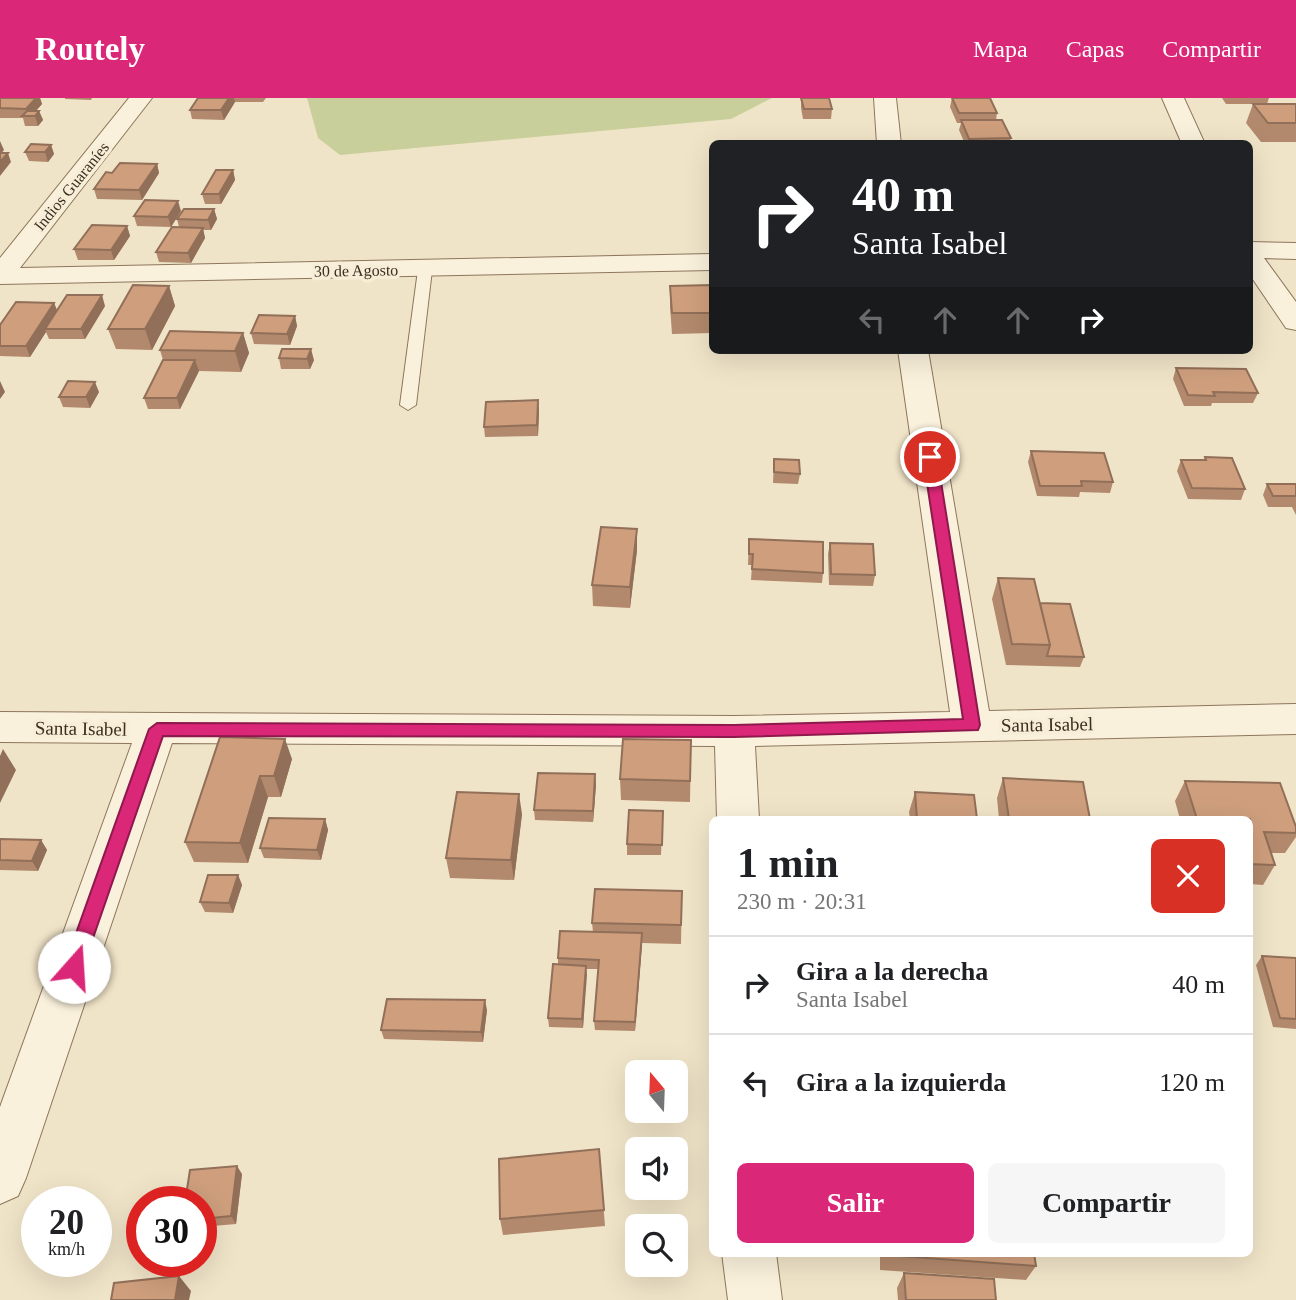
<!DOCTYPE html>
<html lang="es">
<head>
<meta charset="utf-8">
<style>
	:root { --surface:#fff; --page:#f6f6f6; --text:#202124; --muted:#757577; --line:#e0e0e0; --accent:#db2777 }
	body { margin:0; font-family:Georgia,serif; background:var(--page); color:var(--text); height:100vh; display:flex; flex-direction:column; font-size:26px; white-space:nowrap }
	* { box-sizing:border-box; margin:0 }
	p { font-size:23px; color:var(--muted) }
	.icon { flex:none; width:38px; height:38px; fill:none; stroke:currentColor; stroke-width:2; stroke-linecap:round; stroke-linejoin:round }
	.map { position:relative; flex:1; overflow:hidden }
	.side { position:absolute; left:709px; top:718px; width:544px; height:441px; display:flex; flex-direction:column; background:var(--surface); border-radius:10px; box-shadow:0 7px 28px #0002 }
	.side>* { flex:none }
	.top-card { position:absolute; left:709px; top:42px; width:544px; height:214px; border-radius:10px; box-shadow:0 7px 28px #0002; background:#202124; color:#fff; overflow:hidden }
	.needle { width:46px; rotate:341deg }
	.tools { position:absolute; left:625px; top:962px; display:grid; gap:14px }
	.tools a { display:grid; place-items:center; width:63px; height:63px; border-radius:10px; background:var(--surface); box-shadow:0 7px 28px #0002; font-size:35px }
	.speed { position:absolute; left:21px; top:1088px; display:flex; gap:14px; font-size:35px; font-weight:700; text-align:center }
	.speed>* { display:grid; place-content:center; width:91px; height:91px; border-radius:50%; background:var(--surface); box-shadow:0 7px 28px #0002; line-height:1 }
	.speed small { font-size:18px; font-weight:400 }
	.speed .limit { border:10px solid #d22; background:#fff; color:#111 }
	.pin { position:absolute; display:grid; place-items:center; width:60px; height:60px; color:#fff; margin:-30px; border:4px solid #fff; border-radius:50%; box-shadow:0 2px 7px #0007 }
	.me { position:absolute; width:77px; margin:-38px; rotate:19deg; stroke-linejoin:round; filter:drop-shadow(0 0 5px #0008) }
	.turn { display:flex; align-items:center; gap:24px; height:147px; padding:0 28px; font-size:32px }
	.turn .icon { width:91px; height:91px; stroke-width:2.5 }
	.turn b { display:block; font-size:49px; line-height:60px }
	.lanes { display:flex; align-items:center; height:66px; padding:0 28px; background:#0003; justify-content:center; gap:35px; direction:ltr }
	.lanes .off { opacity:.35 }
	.round { display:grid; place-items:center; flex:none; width:74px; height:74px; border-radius:10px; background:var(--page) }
	.summary { display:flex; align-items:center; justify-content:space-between; height:119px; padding:0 28px }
	h1 { font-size:42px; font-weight:600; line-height:52px }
	.cta { display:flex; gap:14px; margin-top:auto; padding:14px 28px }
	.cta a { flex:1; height:80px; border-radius:10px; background:var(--accent); color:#fff; font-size:28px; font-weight:600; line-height:80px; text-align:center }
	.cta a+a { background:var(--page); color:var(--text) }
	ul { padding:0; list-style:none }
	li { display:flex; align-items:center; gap:21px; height:98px; padding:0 28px; border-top:2px solid var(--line) }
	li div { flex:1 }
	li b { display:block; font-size:26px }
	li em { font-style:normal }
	header { display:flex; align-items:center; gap:42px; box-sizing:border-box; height:98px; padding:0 35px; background:var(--accent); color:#fff }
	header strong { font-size:33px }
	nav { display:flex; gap:38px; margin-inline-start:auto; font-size:24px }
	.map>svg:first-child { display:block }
</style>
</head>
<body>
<header>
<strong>Routely</strong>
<nav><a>Mapa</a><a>Capas</a><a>Compartir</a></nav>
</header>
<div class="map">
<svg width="1296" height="1202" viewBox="0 0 1296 1202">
	<rect width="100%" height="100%" fill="#f0e4c8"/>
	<path fill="#c9cf9b" d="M307,0H772L731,21L340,57L318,40Z"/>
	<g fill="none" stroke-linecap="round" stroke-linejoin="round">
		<defs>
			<path id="service" d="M425,168L432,172L416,307L408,312L400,307L418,172Z"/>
			<path id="minor" d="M129,0H152L20,170L712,156V172L0,186V160Z
				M874,0H896L901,46H877Z
				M1162,0H1184L1205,46H1182Z
				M1250,144L1296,145V161L1264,160L1296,204V232L1286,230L1250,177Z
				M898,252H928L989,613L1296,606V636L755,648L759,721H717L715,648L172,645L26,1080L18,1098L0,1106V1009L132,645L0,644V614L734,618L950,614Z
				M722,1155H776L782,1202H728Z"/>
		</defs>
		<use href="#service" stroke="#8d765c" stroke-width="2"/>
		<use href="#minor" stroke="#8d765c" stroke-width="2"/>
		<use href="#service" fill="#faf1dc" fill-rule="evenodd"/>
		<use href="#minor" fill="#faf1dc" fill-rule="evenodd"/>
	</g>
	<path fill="#b2896c" d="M0,0H40L42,6L36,13H39L43,22L38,28H25L23,20H0Z
		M65,0H92L91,2L65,1Z
		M198,0H266L263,4H235L224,22L192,21L190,12Z
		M801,0L832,11L831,21H803L801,10Z
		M952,0L997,15L996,22L1011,40L1009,46H965L959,32L961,25H957L950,9Z
		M1222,0H1269L1267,6H1226Z
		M1253,6H1296V44H1261L1246,25Z
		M51,47L54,56L48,64L29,63L25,54Z
		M157,66L159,75L142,102L97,101L94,91L112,75Z
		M233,72L235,82L221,106H205L202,96Z
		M214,111L217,121L211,132H203L205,140L191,165L159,164L156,154L179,129L177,121Z
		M181,113L171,129L137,128L134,118Z
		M127,128L130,138L114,162H78L74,151Z
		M712,187V235L672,236L670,208V188Z
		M169,188L175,208L152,252L116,251L108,231Z
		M54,205L57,212L105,208L85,241H49L46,234L30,259L0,258V227Z
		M295,218L297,228L290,247L254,246L251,235Z
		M243,235L249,255L241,274L199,273L180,311H148L144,300L163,262L160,252Z
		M279,260L314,262L310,271H281Z
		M1176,270L1258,295L1253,305H1212L1211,308H1184L1173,281Z
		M99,294L90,310L63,309L59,299Z
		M538,302L539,313L538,338L485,339L484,329Z
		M1031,353L1113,384L1110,395L1080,394L1079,399L1037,398L1028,364Z
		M1205,359L1245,391L1241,402L1188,401L1177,373L1181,362H1204Z
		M774,361L800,376L798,386L773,385Z
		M1267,386H1296V417L1292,409H1268L1263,397Z
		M637,431V452L630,510L593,508L592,487Z
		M749,441L823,475L822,485L751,482L752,467H748Z
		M830,445L875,477L873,488L829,487L828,456Z
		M998,480L1040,505L1084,559L1080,569L1006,567L992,501Z
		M220,639L292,661L281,699H268L248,765L194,764L185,744Z
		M691,642L690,704L621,702L620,681Z
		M595,676L596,687L593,724L535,722L534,712Z
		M1003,680L1090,721H999L997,700Z
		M1185,683L1296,729V739L1285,755H1271L1275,767L1263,787L1250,786V721H1180L1175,703Z
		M915,694L977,721H910L909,714Z
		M663,713L661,757H627V746Z
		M522,716L514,782L450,780L446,760Z
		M325,721L328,732L321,762L264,760L260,750Z
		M0,741L41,742L47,752L38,773L0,772Z
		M238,777L242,787L233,815L205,814L200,804Z
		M682,793L681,846L642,845L635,933L595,932L594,923L598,871H586L583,930L549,929L548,920L558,867V860L593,834L592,825Z
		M1262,858L1296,860V931L1273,929L1256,867Z
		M487,912L483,944L384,941L381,932Z
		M599,1051L605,1128L503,1137L500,1121Z
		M242,1076L236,1126L201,1129V1104Z
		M880,1155H1034L1036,1168L1026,1182L880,1172Z
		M904,1175L996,1202H898L897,1190Z"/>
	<path fill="#916f58" d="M36,0H40L42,6L31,18H29L26,11Z
		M229,0H234L235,4L224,22L221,12Z
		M39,13L43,22L38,28L35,18Z
		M0,43L4,52L0,57Z
		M51,47L54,56L48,64L45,54Z
		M8,55L11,64L0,78V64Z
		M157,66L159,75L142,102L139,92Z
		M233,72L235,82L221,106L219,96Z
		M178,103L181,113L171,129L168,119Z
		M214,111L217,121L211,132L208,122Z
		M127,128L130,138L114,162L111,152Z
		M203,130L205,140L191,165L188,155Z
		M169,188L175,208L152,252L145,231Z
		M102,197L105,208L85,241L81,231Z
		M54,205L58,215L45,231L46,234L30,259L26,248Z
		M295,218L297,228L290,247L287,236Z
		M243,235L249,255L241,274L235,253Z
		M311,251L314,262L310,271L307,261Z
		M195,262L199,273L180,311L177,300Z
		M0,283L5,294L0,301Z
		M95,284L99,294L90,310L86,299Z
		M538,302L539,313L538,338L537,327Z
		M637,431V452L630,510V489Z
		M285,641L292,661L281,699L274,678Z
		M3,651L16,672L0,705V658Z
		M595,676L596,687L593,724V713Z
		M260,678L268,699L248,765L240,745Z
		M519,696L522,716L514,782L511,762Z
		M325,721L328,732L321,762L317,752Z
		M41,742L47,752L38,773L32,763Z
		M238,777L242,787L233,815L229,805Z
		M642,835V845L635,933V924Z
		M586,868L587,877L583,930L582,921Z
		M485,902L487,912L483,944L481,934Z
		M237,1068L242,1076L236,1126L231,1118Z
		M179,1178L191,1193L189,1202H175Z"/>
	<path fill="#cf9f7d" stroke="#916f58" stroke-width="2" d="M0,0H36L26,11L0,10Z
		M198,0H229L221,12H190Z
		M801,0H829L832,11H804Z
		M952,0H990L997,15H959Z
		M1253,6H1296V25H1268Z
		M27,13H39L35,18H22Z
		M961,22H1002L1011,40L969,41Z
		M31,46L51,47L45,54H25Z
		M0,55H8L0,64Z
		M120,65L157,66L139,92L94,91L106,74L112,75Z
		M216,72H233L219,96H202Z
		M145,102L178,103L168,119L134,118Z
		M184,111H214L208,122L177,121Z
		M92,127L127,128L111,152L74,151Z
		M172,129L203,130L188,155L156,154Z
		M133,187L169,188L145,231H108Z
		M712,187V215H672L670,188Z
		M67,197H102L81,231H45Z
		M16,204L54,205L26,248H0V227Z
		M259,217L295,218L287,236L251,235Z
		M170,233L243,235L235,253L160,252Z
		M282,251H311L307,261L279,260Z
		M163,262H195L177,300H144Z
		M1176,270L1246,271L1258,295L1213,294L1215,298L1188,297Z
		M68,283L95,284L86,299H59Z
		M538,302L537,327L484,329L486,304Z
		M1031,353L1104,355L1113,384L1081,383L1082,388H1040Z
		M1205,359L1232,360L1245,391L1192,390L1181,362H1206Z
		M774,361L799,362L800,376L774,374Z
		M1267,386H1296V398H1273Z
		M601,429L637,431L630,489L592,487Z
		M749,441L823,444V475L752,471L753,456H749Z
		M830,445L873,446L875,477L831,476Z
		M998,480L1034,481L1050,547L1012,546Z
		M1040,505L1070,506L1084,559L1047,558L1050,547Z
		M220,639L285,641L274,678H260L240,745L185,744Z
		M623,641L691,642L690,683L620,681Z
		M538,675L595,676L593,713L534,712Z
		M1003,680L1083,684L1090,721H1009Z
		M1185,683L1280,685L1296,729V735L1264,734L1275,767L1250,766V721H1197Z
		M457,694L519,696L511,762L446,760Z
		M915,694L974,697L977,721H917Z
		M629,712L663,713L662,747L627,746Z
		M269,720L325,721L317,752L260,750Z
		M0,741L41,742L32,763L0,762Z
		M208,777H238L229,805L200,804Z
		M595,791L682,793L681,827L592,825Z
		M560,833L642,835L635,924L594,923L599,862L558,860Z
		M1262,858L1296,860V921L1280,920Z
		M553,866L586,868L582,921L548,920Z
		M387,901L485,902L481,934L381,932Z
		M599,1051L604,1112L500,1121L499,1061Z
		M237,1068L231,1118L201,1121V1104H185L190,1072Z
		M886,1155H1034L1036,1168L886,1157Z
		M904,1175L994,1181L996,1202H906Z
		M179,1178L175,1202H111L114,1185Z"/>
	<path fill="#db2777" stroke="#8e194d" stroke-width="2" d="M930,355L937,359L980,627L978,632L734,639L163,638L83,869L81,875L74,877L67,875L64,869L149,631L157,625L734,627L963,621L923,359Z"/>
	<g text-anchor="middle" stroke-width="7" stroke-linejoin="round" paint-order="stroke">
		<g font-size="16" fill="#3d2e20" stroke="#f7eed8">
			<text transform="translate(71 88) rotate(-51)" y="6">Indios Guaraníes</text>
			<text transform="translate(356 172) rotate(-1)" y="6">30 de Agosto</text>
		</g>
		<g font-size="19" fill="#3d2e20" stroke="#f7eed8">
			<text transform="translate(1047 626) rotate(-1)" y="7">Santa Isabel</text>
			<text transform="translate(81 630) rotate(1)" y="7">Santa Isabel</text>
		</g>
	</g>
</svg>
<div class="tools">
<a><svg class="needle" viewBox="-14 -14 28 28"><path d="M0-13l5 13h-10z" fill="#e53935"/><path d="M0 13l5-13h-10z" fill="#757577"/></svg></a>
<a><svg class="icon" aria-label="sound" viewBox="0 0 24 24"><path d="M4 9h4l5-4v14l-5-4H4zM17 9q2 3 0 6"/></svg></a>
<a><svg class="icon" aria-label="search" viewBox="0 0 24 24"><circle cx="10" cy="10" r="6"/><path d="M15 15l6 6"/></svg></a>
</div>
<div class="speed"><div>20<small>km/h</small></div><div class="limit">30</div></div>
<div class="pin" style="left:930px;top:359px;background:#d93025"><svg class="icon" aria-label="arrive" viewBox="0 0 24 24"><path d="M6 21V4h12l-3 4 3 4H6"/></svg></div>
<svg class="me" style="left:74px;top:869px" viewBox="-20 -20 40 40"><circle r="19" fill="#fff"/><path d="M0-13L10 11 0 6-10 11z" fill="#db2777"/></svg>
<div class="top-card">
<div class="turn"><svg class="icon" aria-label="right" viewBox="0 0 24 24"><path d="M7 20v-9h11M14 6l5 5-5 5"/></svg><div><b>40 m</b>Santa Isabel</div></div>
<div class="lanes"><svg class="icon off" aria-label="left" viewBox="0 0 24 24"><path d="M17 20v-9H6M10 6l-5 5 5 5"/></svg><svg class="icon off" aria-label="ahead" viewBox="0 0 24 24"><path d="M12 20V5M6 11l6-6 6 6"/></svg><svg class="icon off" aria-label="ahead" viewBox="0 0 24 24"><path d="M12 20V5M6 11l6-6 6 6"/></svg><svg class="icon" aria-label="right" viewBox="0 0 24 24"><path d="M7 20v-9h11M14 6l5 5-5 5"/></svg></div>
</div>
<section class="side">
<div class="summary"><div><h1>1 min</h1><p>230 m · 20:31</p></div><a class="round" style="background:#d93025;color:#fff"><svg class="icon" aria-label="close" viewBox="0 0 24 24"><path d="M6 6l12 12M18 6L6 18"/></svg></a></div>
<ul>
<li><svg class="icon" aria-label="right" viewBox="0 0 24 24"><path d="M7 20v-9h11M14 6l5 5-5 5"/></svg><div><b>Gira a la derecha</b><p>Santa Isabel</p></div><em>40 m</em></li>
<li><svg class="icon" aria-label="left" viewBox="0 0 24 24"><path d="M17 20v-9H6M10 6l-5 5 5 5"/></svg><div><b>Gira a la izquierda</b></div><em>120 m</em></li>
</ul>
<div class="cta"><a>Salir</a><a>Compartir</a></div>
</section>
</div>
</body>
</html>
